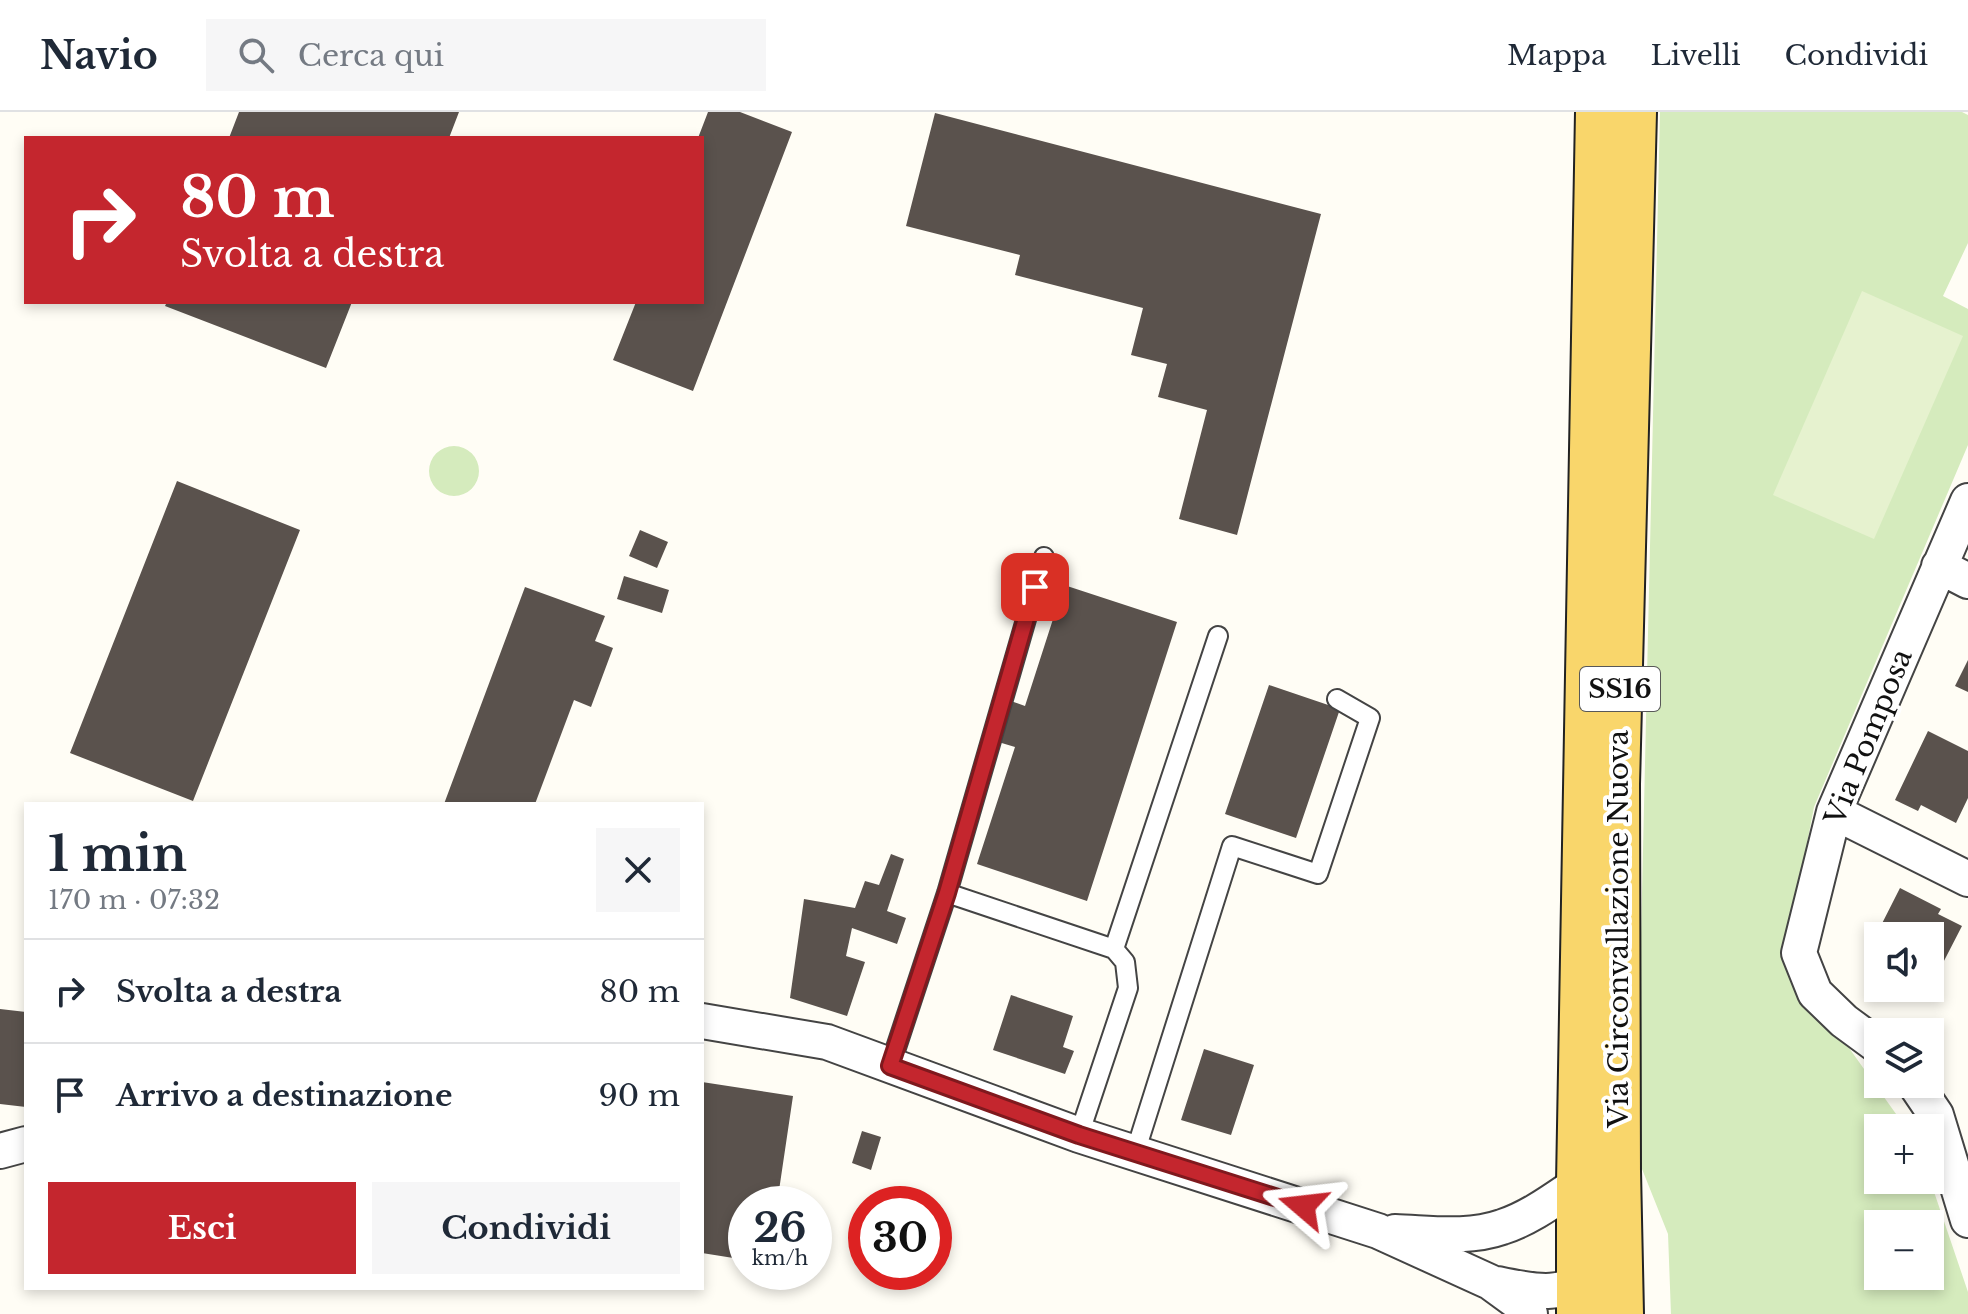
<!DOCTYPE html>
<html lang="it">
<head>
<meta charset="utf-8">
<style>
	:root { --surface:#fff; --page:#f6f6f7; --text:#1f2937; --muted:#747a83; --line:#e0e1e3; --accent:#c4262e }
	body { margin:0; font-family:"Libre Baskerville",serif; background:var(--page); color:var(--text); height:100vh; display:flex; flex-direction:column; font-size:30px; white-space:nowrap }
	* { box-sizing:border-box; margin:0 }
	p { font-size:26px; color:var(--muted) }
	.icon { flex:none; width:44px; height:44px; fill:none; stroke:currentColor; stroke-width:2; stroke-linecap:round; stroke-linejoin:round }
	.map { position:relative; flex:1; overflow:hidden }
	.side { position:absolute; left:24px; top:690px; width:680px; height:488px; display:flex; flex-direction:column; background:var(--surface); border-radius:0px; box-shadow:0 4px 12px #0003 }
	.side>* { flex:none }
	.top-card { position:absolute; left:24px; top:24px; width:680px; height:168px; border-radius:0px; box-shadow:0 4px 12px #0003; background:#c4262e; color:#fff; overflow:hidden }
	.fabs { position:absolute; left:1864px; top:810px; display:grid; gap:16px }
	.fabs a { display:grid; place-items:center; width:80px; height:80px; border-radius:0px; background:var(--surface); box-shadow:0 4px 12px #0003; font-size:40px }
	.speed { position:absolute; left:728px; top:1074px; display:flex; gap:16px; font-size:40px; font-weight:700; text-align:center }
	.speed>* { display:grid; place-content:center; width:104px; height:104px; border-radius:50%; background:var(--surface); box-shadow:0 4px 12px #0003; line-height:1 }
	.speed small { font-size:20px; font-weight:400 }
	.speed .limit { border:12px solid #d22; background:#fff; color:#111 }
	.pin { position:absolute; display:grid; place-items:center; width:68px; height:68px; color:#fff; margin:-34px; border-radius:16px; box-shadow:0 4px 12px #0006 }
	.me { position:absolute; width:88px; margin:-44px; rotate:287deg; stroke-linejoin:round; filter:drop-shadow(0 0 6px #0008) }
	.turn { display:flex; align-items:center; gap:28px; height:168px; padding:0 24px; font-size:36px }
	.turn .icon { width:104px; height:104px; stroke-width:2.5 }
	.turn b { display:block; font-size:56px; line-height:68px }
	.round { display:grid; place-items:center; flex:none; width:84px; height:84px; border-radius:0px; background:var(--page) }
	.headline { display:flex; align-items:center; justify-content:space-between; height:136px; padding:0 24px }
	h1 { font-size:48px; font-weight:700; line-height:60px }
	.button { display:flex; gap:16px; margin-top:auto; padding:16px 24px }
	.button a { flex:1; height:92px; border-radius:0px; background:var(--accent); color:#fff; font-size:32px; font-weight:700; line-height:92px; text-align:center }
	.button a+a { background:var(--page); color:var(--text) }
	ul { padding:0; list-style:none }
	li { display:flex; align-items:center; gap:24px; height:104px; padding:0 24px; border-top:2px solid var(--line) }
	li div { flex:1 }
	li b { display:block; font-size:30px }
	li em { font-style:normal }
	header { display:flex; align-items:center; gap:48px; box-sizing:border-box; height:112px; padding:0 40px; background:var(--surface); border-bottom:2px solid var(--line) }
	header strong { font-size:38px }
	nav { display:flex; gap:44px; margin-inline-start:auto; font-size:28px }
	.search { width:560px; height:72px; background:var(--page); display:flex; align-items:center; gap:20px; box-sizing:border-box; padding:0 28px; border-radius:0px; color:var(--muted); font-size:30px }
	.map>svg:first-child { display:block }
</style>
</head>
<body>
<header>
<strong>Navio</strong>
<div class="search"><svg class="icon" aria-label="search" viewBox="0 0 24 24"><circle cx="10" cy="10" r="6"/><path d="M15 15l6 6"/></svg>Cerca qui</div>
<nav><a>Mappa</a><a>Livelli</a><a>Condividi</a></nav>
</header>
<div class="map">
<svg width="1968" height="1202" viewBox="0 0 1968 1202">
	<rect width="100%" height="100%" fill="#fffdf5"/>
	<path fill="#d5ebbd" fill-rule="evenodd" d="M1660,0H1962L1968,3V131L1943,184L1968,197V333L1814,695L1785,846L1906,1016H1878V1068H1930L1968,1180V1202H1671L1668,1122L1636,1042ZM1878,1112H1930V1164H1878Z
		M429 359a25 25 0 1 1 50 0a25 25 0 1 1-50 0Z"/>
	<path fill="#e6f2cf" d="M1862,179L1963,224L1874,427L1773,383Z"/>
	<path fill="#5a524d" d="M239,0H459L449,26H229Z
		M708,0H740L792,20L693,279L613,248L636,190H702V26H698Z
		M935,1L1321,102L1237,423L1179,407L1207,298L1158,285L1167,252L1131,243L1143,196L1015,163L1020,143L906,114Z
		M167,190H352L326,256L165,194Z
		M177,369L300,418L193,689L70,641Z
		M640,418L668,430L657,456L629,444Z
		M624,464L669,478L662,501L617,487Z
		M1064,473L1177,510L1087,789L977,752L1015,635L995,629L1008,588L1025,594Z
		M525,475L605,504L595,529L613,536L591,595L574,588L535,692H444Z
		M1968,548V580L1955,574Z
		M1269,573L1340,597L1296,726L1225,702Z
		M1928,619L1968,639V686L1956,711L1921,693L1918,699L1895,688Z
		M891,742L904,747L887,799L906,806L897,832L852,816L846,844L865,850L847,904L790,886L804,787L855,796L865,769L879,773Z
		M1900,776L1941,797L1938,802L1962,814L1930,876V824H1878V854L1864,847Z
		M1011,883L1073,904L1063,935L1074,939L1065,962L993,938Z
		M0,897L26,900V995L0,992Z
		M1204,937L1254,953L1231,1023L1181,1008Z
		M702,970L793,984L777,1092H746V1148L702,1141Z
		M862,1019L881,1025L871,1058L852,1051Z"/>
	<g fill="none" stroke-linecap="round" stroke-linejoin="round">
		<defs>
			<path id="lane" d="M947,781L1114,837L1125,850L1128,876L1079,1023
				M1114,837L1218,524
				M890,954L947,781L1044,445
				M1135,1041L1232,734L1318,762L1370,606L1337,587"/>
			<path id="street" d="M1939,454L1968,469
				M1834,700L1968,767
				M702,909L827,930L1079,1023L1378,1119L1490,1170L1523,1194L1530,1202
				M1878,934L1844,909L1815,881L1799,841L1834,700L1968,389
				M1915,972L1936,1003L1968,1108
				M0,1039L26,1032
				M1395,1120C1430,1121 1468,1127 1502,1115C1530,1106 1555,1087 1579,1071
				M1498,1172C1544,1182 1558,1183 1601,1163"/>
			<path id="primary" d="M1579,1202V1071L1598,0
				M1621,1202L1618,1059L1617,672L1634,0"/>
		</defs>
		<use href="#lane" stroke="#444" stroke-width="22"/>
		<use href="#street" stroke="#444" stroke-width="38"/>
		<use href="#primary" stroke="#222" stroke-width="48"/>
		<use href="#lane" stroke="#fff" stroke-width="18"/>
		<use href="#street" stroke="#fff" stroke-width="34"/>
		<use href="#primary" stroke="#f9d66b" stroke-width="44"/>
	</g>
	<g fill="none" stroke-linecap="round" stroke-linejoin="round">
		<defs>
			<path id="route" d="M1035,475L947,781L890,954L1079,1023L1303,1094"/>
		</defs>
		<use href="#route" stroke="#7f191e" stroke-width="20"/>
		<use href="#route" stroke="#c4262e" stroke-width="14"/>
	</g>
	<g text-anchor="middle" stroke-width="8" stroke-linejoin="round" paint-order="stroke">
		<rect fill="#fff" stroke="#585858" stroke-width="2" x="1580" y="555" width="80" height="44" rx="6"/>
		<g font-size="26" font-weight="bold" fill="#111">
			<text x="1620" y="586">SS16</text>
		</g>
		<g font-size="28" fill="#111" stroke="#fff">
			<text transform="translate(1868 625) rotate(-68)" y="10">Via Pomposa</text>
			<text transform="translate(1618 817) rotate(-90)" y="10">Via Circonvallazione Nuova</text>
		</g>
	</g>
</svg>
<div class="fabs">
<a><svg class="icon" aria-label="sound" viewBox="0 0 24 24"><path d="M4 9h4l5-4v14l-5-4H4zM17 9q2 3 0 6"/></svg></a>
<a><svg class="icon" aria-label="layers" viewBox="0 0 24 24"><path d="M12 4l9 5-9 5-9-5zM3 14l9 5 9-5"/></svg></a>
<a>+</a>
<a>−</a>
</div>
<div class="speed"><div>26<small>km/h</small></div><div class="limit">30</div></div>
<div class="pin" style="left:1035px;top:475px;background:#d93025"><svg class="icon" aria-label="arrive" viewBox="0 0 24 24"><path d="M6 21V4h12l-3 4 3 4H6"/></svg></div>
<svg class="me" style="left:1303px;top:1094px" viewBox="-20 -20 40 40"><path d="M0-17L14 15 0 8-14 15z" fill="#c4262e" stroke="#fff" stroke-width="4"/></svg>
<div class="top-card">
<div class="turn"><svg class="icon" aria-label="right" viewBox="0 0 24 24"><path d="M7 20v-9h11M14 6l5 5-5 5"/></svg><div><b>80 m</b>Svolta a destra</div></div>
</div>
<section class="side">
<div class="headline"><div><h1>1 min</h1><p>170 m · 07:32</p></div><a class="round"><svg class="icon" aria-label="close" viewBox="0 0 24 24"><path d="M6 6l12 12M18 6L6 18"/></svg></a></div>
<ul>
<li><svg class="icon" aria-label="right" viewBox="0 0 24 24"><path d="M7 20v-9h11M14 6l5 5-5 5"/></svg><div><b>Svolta a destra</b></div><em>80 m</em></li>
<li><svg class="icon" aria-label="arrive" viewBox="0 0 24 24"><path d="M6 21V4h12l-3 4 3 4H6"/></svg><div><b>Arrivo a destinazione</b></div><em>90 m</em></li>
</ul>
<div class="button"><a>Esci</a><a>Condividi</a></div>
</section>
</div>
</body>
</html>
